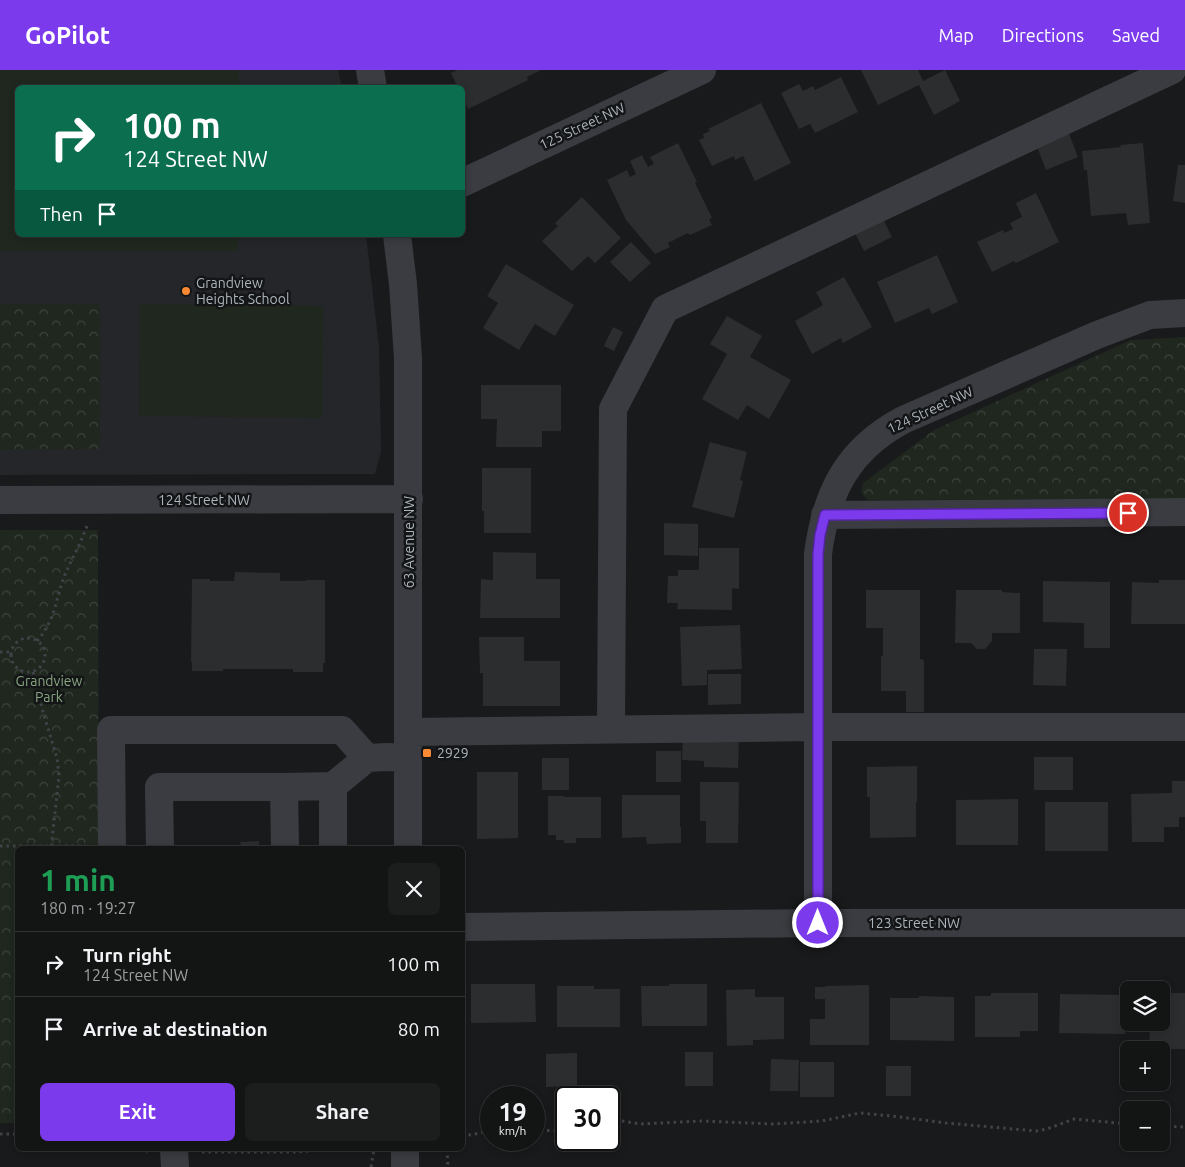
<!DOCTYPE html>
<html lang="en">
<head>
<meta charset="utf-8">
<style>
	:root { --surface:#131414; --page:#1c1d1d; --text:#f1f3f6; --muted:#9d9ea0; --line:#323334; --accent:#7c3aed }
	body { margin:0; font-family:Ubuntu,sans-serif; background:var(--page); color:var(--text); height:100vh; display:flex; flex-direction:column; font-size:19px; white-space:nowrap }
	* { box-sizing:border-box; margin:0 }
	p { font-size:16px; color:var(--muted) }
	.icon { flex:none; width:28px; height:28px; fill:none; stroke:currentColor; stroke-width:2; stroke-linecap:round; stroke-linejoin:round }
	.map { position:relative; flex:1; overflow:hidden }
	.sheet { position:absolute; left:15px; top:776px; width:450px; height:305px; display:flex; flex-direction:column; background:var(--surface); border-radius:8px; box-shadow:0 2px 8px #0003,0 0 0 1px var(--line) }
	.sheet>* { flex:none }
	.top-card { position:absolute; left:15px; top:15px; width:450px; height:152px; border-radius:8px; box-shadow:0 2px 8px #0003,0 0 0 1px var(--line); background:#0b6e4f; color:#fff; overflow:hidden }
	.buttons { position:absolute; left:1120px; top:911px; display:grid; gap:10px }
	.buttons a { display:grid; place-items:center; width:50px; height:50px; border-radius:8px; background:var(--surface); box-shadow:0 2px 8px #0003,0 0 0 1px var(--line); font-size:25px }
	.speed { position:absolute; left:480px; top:1016px; display:flex; gap:10px; font-size:25px; font-weight:700; text-align:center }
	.speed>* { display:grid; place-content:center; width:65px; height:65px; border-radius:50%; background:var(--surface); box-shadow:0 2px 8px #0003,0 0 0 1px var(--line); line-height:1 }
	.speed small { font-size:12px; font-weight:400 }
	.speed .limit { border:2px solid #111; border-radius:8px; background:#fff; color:#111 }
	.pin { position:absolute; display:grid; place-items:center; width:42px; height:42px; color:#fff; margin:-21px; border:2px solid #fff; border-radius:50%; box-shadow:0 1px 5px #0007 }
	.me { position:absolute; width:55px; margin:-28px; rotate:0deg; stroke-linejoin:round; filter:drop-shadow(0 0 4px #0008) }
	.turn { display:flex; align-items:center; gap:18px; height:105px; padding:0 25px; font-size:22px }
	.turn .icon { width:65px; height:65px; stroke-width:2.5 }
	.turn b { display:block; font-size:35px; line-height:42px }
	.then { display:flex; align-items:center; height:48px; padding:0 25px; background:#0003; gap:10px; font-size:19px }
	.round { display:grid; place-items:center; flex:none; width:52px; height:52px; border-radius:8px; background:var(--page) }
	.headline { display:flex; align-items:center; justify-content:space-between; height:85px; padding:0 25px }
	h1 { font-size:30px; font-weight:700; line-height:38px; color:#1e9e55 }
	.action { display:flex; gap:10px; margin-top:auto; padding:10px 25px }
	.action a { flex:1; height:58px; border-radius:8px; background:var(--accent); color:#fff; font-size:20px; font-weight:700; line-height:58px; text-align:center }
	.action a+a { background:var(--page); color:var(--text) }
	ul { padding:0; list-style:none }
	li { display:flex; align-items:center; gap:15px; height:65px; padding:0 25px; border-top:1px solid var(--line) }
	li div { flex:1 }
	li b { display:block; font-size:19px }
	li em { font-style:normal }
	header { display:flex; align-items:center; gap:30px; box-sizing:border-box; height:70px; padding:0 25px; background:var(--accent); color:#fff }
	header strong { font-size:24px }
	nav { display:flex; gap:28px; margin-inline-start:auto; font-size:18px }
	.map>svg:first-child { display:block }
</style>
</head>
<body>
<header>
<strong>GoPilot</strong>
<nav><a>Map</a><a>Directions</a><a>Saved</a></nav>
</header>
<div class="map">
<svg width="1185" height="1097" viewBox="0 0 1185 1097">
	<defs>
		<pattern id="park-crowns" width="20" height="18" patternUnits="userSpaceOnUse" patternTransform="scale(1.25)"><rect width="20" height="18" fill="#1f271f"/><path d="M2 6a3 3 0 1 1 6 0M12 15a3 3 0 1 1 6 0" fill="none" stroke="#3d443e"/></pattern>
	</defs>
	<rect width="100%" height="100%" fill="#191a1b"/>
	<path fill="#252629" d="M0,0H338L342,17L18,18V165H366L379,277L381,381L375,404L0,405Z"/>
	<path fill="#1f271f" d="M0,0H239V17L18,18V165H238V181H0Z
		M140,234L323,236L322,348L139,346Z"/>
	<path fill="url(#park-crowns)" d="M0,234H100V379L0,380Z
		M1185,267V429L868,430L861,423L863,413L934,360L1131,270Z
		M0,460H98L99,779H18L17,1053H0Z"/>
	<path fill="#2c2d2f" d="M457,0H541L527,7L528,10L468,39L462,26V18H458L451,3Z
		M861,0H918L923,11L945,0L960,31L934,45L919,15L878,35Z
		M841,7L858,42L815,63L810,54L799,59L781,23L799,14L803,21L813,16L815,20Z
		M761,33L791,93L755,111L743,86L735,90L734,86L712,96L699,70L704,68L703,64L710,61L708,59Z
		M1066,56L1078,87L1046,100L1034,69Z
		M678,73L697,112L695,113L712,148L709,149L712,155L690,165L688,163L668,173L670,177L655,184L626,150L607,110L627,100L630,107L636,104L630,91L642,85L648,97L654,94L650,87Z
		M1143,73L1150,153L1128,155L1126,143L1091,146L1087,100H1084L1082,81L1121,77L1120,75Z
		M1178,95H1185V133L1173,131Z
		M1036,123L1059,172L1016,193L1014,191L992,202L977,172L1003,160L1004,163L1013,159L1010,153L1022,147L1016,133Z
		M582,127L621,168L595,193L588,186L572,201L542,171L558,156L555,153Z
		M879,141L892,167L864,181L851,155Z
		M631,172L651,193L630,212L610,192Z
		M937,185L958,232L932,244L929,238L895,253L877,212Z
		M506,194L574,235L555,266L535,254L519,280L483,258L498,233L487,226Z
		M844,207L872,257L843,273L841,268L812,284L795,251L823,235L816,222Z
		M727,246L762,266L750,287L791,310L769,349L747,335L738,350L702,329L727,284L710,274Z
		M613,257L623,262L614,281L604,276Z
		M481,315H561V361H542V377H496L497,349H481Z
		M710,372L747,382L740,410L743,411L734,448L692,437Z
		M482,398H531V463H484V441H482Z
		M664,453L698,454V486L664,485Z
		M699,478H739V519L732,518V540L677,539L678,533H667L668,506H678V500H699Z
		M493,482L536,483V509H560V548H480L481,509L493,510Z
		M235,502L280,503V511H306V510H325V593H323V602H293V599H223V601H192V592H191L192,509H210V511H234Z
		M1159,510H1185V554H1131L1132,512L1159,513Z
		M1043,511L1110,512V578H1084V553L1043,552Z
		M866,520H920V589L924,590V642H906V621H881V586H883V558H866Z
		M956,520H1002V522L1020,523V563H992V571L985,579H977L971,573H955Z
		M740,555L742,599L707,600V615L682,616L680,557Z
		M479,567H524V591H560V636H483V603H480Z
		M1034,579H1067L1066,616L1033,615Z
		M708,604H741V634L708,635Z
		M683,665L739,666L738,698L704,697V691L682,690Z
		M656,681H681V712H656Z
		M1034,687H1073V720H1034Z
		M542,688H569V720H542Z
		M917,696V732H916V767L870,768V727H867V697Z
		M477,702H518V768L477,769Z
		M1172,711H1185V747H1179V757H1164V772H1132L1131,724L1172,723Z
		M700,712H739L738,773H706V751H700Z
		M622,725H680V757H681V773L647,774L646,767L622,768Z
		M548,726H564V727H601V768H576V773H564V770H556V765H548Z
		M1018,729V775H956V730Z
		M1045,732H1108V781H1045Z
		M259,771V779H174V776L241,775L240,772Z
		M471,914H535L536,952L471,953Z
		M669,914H707V956H642L641,916H669Z
		M869,915V975H810V949H825V929H815V917H825V916Z
		M557,916H594V919H620V957H557Z
		M755,919V927H784V969L753,970V975L727,976L726,920Z
		M991,923H1038V961H1020V967H975V926H991Z
		M1161,923H1185V979H1149L1150,956H1135V952H1161Z
		M1060,924L1126,925L1125,964L1059,963Z
		M919,926L954,927V971L890,970V928H919Z
		M685,982H713V1016H685Z
		M577,983V1016L546,1017V984Z
		M771,989L799,990L798,1021H770Z
		M800,992H834V1027H800Z
		M886,996H911V1026H886Z"/>
	<g fill="none" stroke-linecap="round" stroke-linejoin="round">
		<path stroke="#404448" stroke-width="3" stroke-dasharray="2.5 4" stroke-linecap="butt" d="M11 585a17 17 0 1 1 34 0a17 17 0 1 1-34 0Z
			M37,571C57,548 55,528 66,502C73,487 81,472 87,456
			M0,582H11
			M33,602L43,642L57,688L59,706L51,779
			M0,776H86
			M609,1049L641,1054L701,1051L773,1054L822,1051L860,1043L892,1046L946,1053L1036,1061L1047,1059L1074,1049L1129,1054
			M1161,1056L1185,1057
			M534,1060L566,1061
			M0,1064H18
			M462,1064L471,1065L491,1060
			M107,1079L148,1081
			M447,1079L448,1097
			M202,1082H297L328,1079
			M371,1097L374,1079"/>
		<path stroke="#3a3c41" stroke-width="28" d="M370,0L373,18
			M462,113L702,0
			M397,165L403,214L408,288V779
			M0,430L409,429
			M825,445L1185,442
			M611,659L613,339L665,239L1172,0
			M408,662L818,657H1185
			M284,717L333,716
			M112,779L111,660H342L367,688
			M160,779L159,717H284L285,779
			M333,779V716L367,688L387,687L408,688
			M818,853V484C826,423 847,380 903,350L1097,265L1150,245L1185,243
			M462,857L818,853H1185
			M174,1079L175,1097
			M405,1097V1079"/>
	</g>
	<g fill="none" stroke-linecap="round" stroke-linejoin="round">
		<defs>
			<path id="route" d="M818,853V484L820,465L825,445L1128,443"/>
		</defs>
		<use href="#route" stroke="#51269a" stroke-width="12"/>
		<use href="#route" stroke="#7c3aed" stroke-width="9"/>
	</g>
	<g fill="#f98933" stroke="#141517" stroke-width="2">
		<circle cx="186" cy="221" r="5"/>
		<rect x="422" y="678" width="10" height="10" rx="2.5"/>
	</g>
	<g text-anchor="middle" stroke-width="5" stroke-linejoin="round" paint-order="stroke">
		<g font-size="14" fill="#abb4bb" stroke="#141517">
			<text transform="translate(582 56) rotate(-25)" y="5">125 Street NW</text>
			<text transform="translate(930 340) rotate(-25)" y="5">124 Street NW</text>
			<text x="204" y="435">124 Street NW</text>
			<text transform="translate(409 472) rotate(-90)" y="5">63 Avenue NW</text>
			<text x="914" y="858">123 Street NW</text>
		</g>
		<g font-size="14" fill="#abb4bb" stroke="#141517" text-anchor="start">
			<text x="196" y="218">Grandview<tspan x="196" dy="16">Heights School</tspan></text>
			<text x="437" y="688">2929</text>
		</g>
		<g font-size="14" fill="#88a781" stroke="#141517">
			<text x="49" y="616">Grandview<tspan x="49" dy="16">Park</tspan></text>
		</g>
	</g>
</svg>
<div class="buttons">
<a><svg class="icon" aria-label="layers" viewBox="0 0 24 24"><path d="M12 4l9 5-9 5-9-5zM3 14l9 5 9-5"/></svg></a>
<a>+</a>
<a>−</a>
</div>
<div class="speed"><div>19<small>km/h</small></div><div class="limit">30</div></div>
<div class="pin" style="left:1128px;top:443px;background:#d93025"><svg class="icon" aria-label="arrive" viewBox="0 0 24 24"><path d="M6 21V4h12l-3 4 3 4H6"/></svg></div>
<svg class="me" style="left:818px;top:853px" viewBox="-20 -20 40 40"><circle r="17" fill="#7c3aed" stroke="#fff" stroke-width="3"/><path d="M0-11L8 9 0 5-8 9z" fill="#fff"/></svg>
<div class="top-card">
<div class="turn"><svg class="icon" aria-label="right" viewBox="0 0 24 24"><path d="M7 20v-9h11M14 6l5 5-5 5"/></svg><div><b>100 m</b>124 Street NW</div></div>
<div class="then">Then<svg class="icon" aria-label="arrive" viewBox="0 0 24 24"><path d="M6 21V4h12l-3 4 3 4H6"/></svg></div>
</div>
<section class="sheet">
<div class="headline"><div><h1>1 min</h1><p>180 m · 19:27</p></div><a class="round"><svg class="icon" aria-label="close" viewBox="0 0 24 24"><path d="M6 6l12 12M18 6L6 18"/></svg></a></div>
<ul>
<li><svg class="icon" aria-label="right" viewBox="0 0 24 24"><path d="M7 20v-9h11M14 6l5 5-5 5"/></svg><div><b>Turn right</b><p>124 Street NW</p></div><em>100 m</em></li>
<li><svg class="icon" aria-label="arrive" viewBox="0 0 24 24"><path d="M6 21V4h12l-3 4 3 4H6"/></svg><div><b>Arrive at destination</b></div><em>80 m</em></li>
</ul>
<div class="action"><a>Exit</a><a>Share</a></div>
</section>
</div>
</body>
</html>
